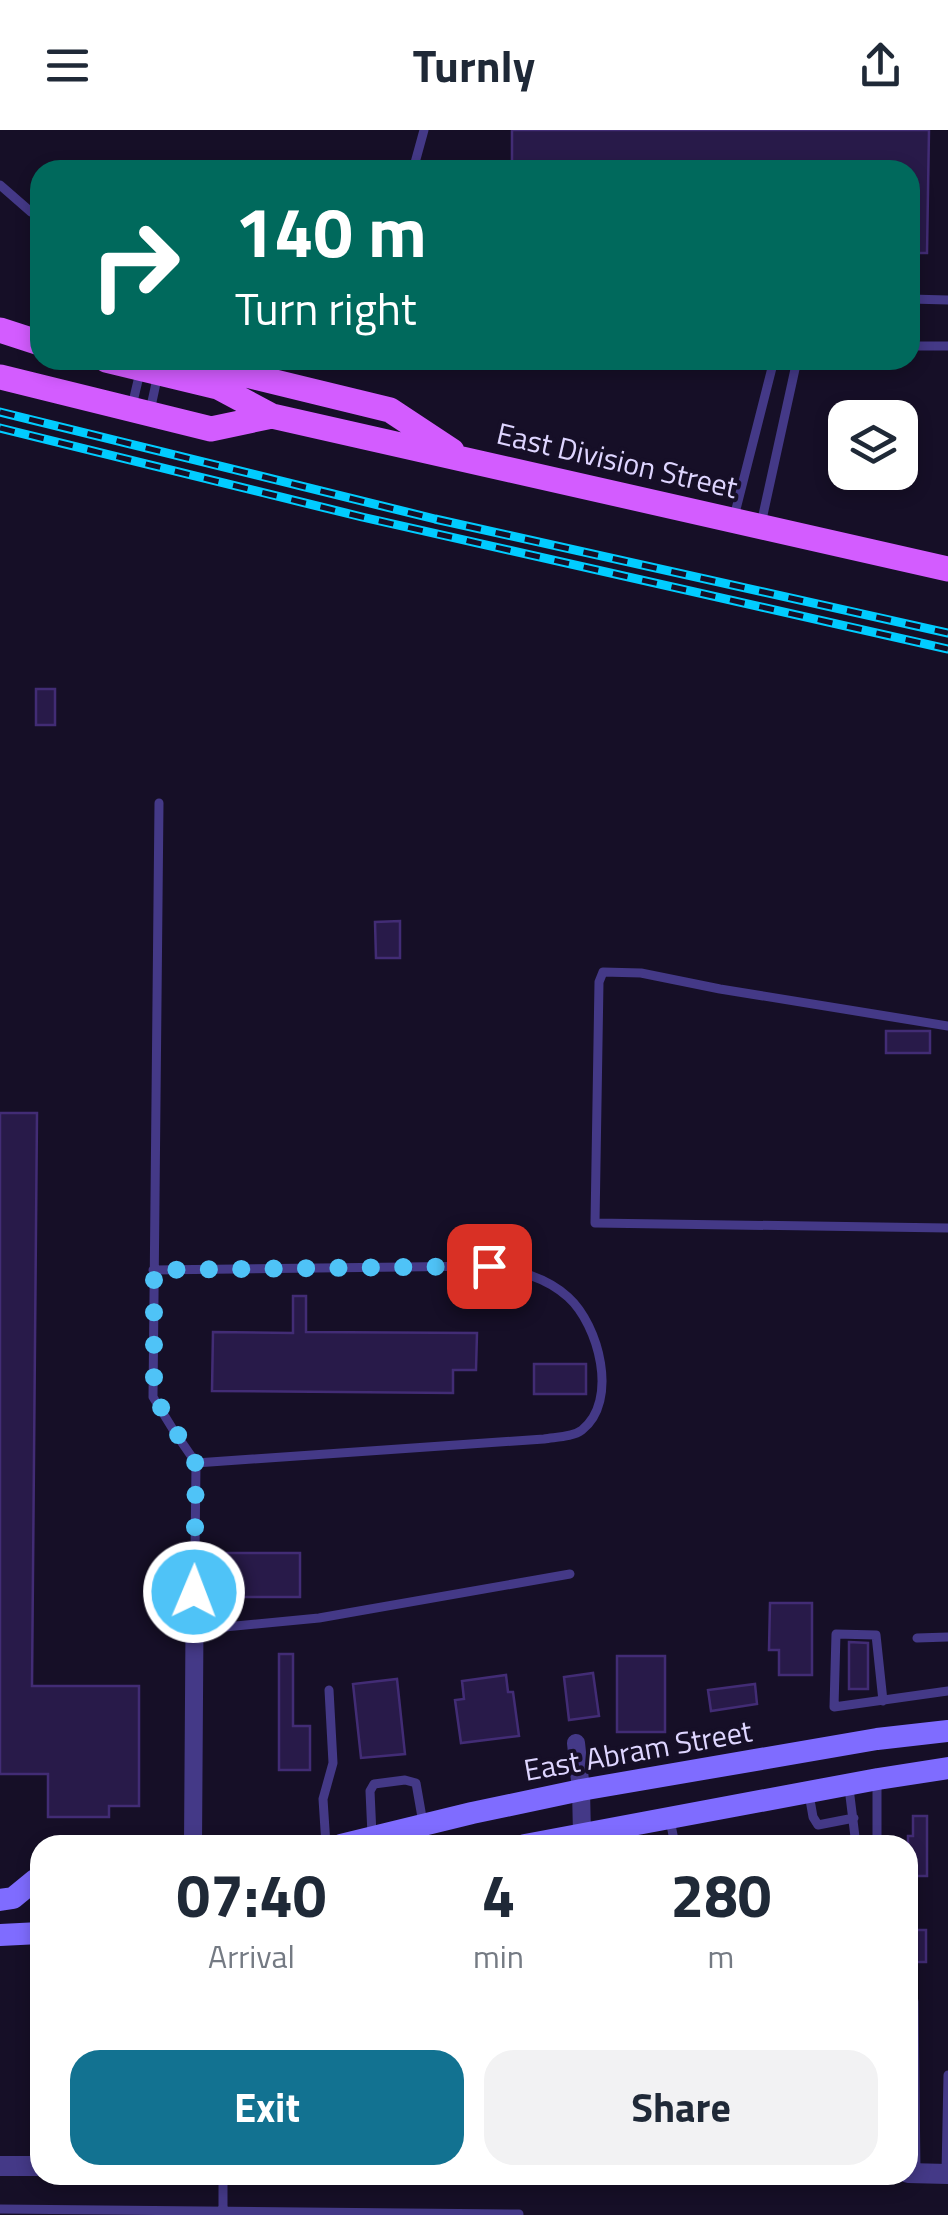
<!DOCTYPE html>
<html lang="en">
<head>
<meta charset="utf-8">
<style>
	:root { --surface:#fff; --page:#f2f2f3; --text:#1f2937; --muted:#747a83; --accent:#127291 }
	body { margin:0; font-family:"Titillium Web",sans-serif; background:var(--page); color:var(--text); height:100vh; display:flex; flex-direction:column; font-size:38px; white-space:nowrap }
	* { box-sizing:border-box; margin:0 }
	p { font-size:32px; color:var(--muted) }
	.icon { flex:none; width:55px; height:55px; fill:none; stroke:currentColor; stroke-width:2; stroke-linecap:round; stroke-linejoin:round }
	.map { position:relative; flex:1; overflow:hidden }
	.details { position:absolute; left:30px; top:1705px; width:888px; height:350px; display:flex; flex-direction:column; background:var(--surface); border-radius:30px; box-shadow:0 5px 15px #0003 }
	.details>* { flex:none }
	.top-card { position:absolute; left:30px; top:30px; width:890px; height:210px; border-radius:30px; box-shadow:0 5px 15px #0003; background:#00695c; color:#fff; overflow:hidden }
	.tools { position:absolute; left:828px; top:270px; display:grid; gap:20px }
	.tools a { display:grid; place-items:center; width:90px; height:90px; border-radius:20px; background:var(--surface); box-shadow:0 5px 15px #0003; font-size:50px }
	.pin { position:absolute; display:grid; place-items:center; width:85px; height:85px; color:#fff; margin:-42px; border-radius:20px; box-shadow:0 5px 15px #0006 }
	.me { position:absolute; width:110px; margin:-55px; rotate:1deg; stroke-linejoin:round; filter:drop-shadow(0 0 8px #0008) }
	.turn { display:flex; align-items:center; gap:35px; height:210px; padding:0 40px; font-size:45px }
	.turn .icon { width:130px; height:130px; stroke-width:2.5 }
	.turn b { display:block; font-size:70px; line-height:85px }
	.eta { display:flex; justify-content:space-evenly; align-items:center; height:170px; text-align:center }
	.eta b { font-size:60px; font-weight:700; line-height:70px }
	.action { display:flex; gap:20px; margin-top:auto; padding:20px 40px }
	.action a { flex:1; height:115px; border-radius:30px; background:var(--accent); color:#fff; font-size:40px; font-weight:700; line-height:115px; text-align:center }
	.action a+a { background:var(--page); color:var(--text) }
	header { display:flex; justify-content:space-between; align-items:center; height:130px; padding:0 40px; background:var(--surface); font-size:45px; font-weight:700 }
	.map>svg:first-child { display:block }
</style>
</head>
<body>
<header><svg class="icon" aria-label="menu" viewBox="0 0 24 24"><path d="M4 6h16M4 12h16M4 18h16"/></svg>Turnly<svg class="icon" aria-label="share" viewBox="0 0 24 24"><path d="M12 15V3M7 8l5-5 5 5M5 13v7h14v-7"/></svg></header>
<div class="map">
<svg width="948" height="2085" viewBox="0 0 948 2085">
	<rect width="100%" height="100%" fill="#160f27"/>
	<path fill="#281a49" stroke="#422c75" stroke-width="2.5" d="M512,0H929L927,123H910V40H512Z
		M36,559H55V595H36Z
		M400,791V828H376L375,792Z
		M886,901H930V923H886Z
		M0,983H37L32,1556H139V1676H109V1687H48V1644H0Z
		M293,1166H306V1202L477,1203L476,1240H453V1263L212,1261L213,1202L293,1203Z
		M534,1234H586V1264H534Z
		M214,1423H300V1467H214Z
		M770,1473H812V1545H779V1520H769Z
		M849,1512L868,1513V1559H849Z
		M279,1524H293V1596H310V1640H279Z
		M617,1526H665V1602H617Z
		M593,1543L599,1586L569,1590L564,1547Z
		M506,1545L508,1562H513L519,1606L461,1613L455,1570L464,1569L462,1551Z
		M397,1549L405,1624L361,1628L353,1554Z
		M755,1554L757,1574L711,1581L708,1560Z
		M913,1686H927V1746H908V1706H913Z
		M908,1800H926V1832H908Z"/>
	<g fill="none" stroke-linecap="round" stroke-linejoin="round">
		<path stroke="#443987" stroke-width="9" d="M413,40L424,0
			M0,55L31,82L40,83
			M910,169L948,170
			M910,216H948
			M132,276L140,242
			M150,281L161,230
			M734,387L774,230
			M761,394L797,230
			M159,673L153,1267L174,1301L196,1333L195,1424
			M948,896L720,859L641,843L603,842L599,852L595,1093L948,1098
			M153,1140L489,1136C517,1140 546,1147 568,1167C599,1195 619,1271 582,1300C573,1307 556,1307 544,1309L196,1333
			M194,1500L319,1488L570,1444
			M917,1508L948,1507
			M883,1571L876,1505L836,1504L834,1577L948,1561
			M849,1658L856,1715
			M809,1664L813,1687L818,1695L854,1688
			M670,1690L675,1715
			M372,1705L370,1661L374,1654L405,1650L416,1653L423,1693
			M326,1715L323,1669L333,1633L329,1560
			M877,1715V1652
			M908,1855L912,1860L914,1872L916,2041
			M946,2042L948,1945
			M0,2079L519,2084
			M223,2085V2045"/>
		<path stroke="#443987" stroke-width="18" d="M576,1613L581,1660L582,1704
			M193,1715L195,1424"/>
		<path stroke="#443987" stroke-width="20" d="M0,2036H40
			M908,2043L948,2044"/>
		<path stroke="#7f6cff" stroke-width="22" d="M341,1715L472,1683L581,1660L877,1609L948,1601
			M525,1715L878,1649L948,1638
			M0,1770L13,1768L35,1750
			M0,1805L40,1803"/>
		<path stroke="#d35cff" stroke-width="25" d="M0,200L40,213
			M106,230L218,257L272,286L948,439
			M206,230L214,237L390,280L452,321
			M0,247L211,299L272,286"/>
		<defs>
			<path id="rail" d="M0,282L435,389L948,503
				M0,298L362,387L948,519"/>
		</defs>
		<use href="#rail" stroke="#01ccff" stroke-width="9"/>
		<use href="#rail" stroke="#160f27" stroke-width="5" stroke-dasharray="15" stroke-linecap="butt"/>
	</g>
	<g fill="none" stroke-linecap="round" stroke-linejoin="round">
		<path stroke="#4fc3f7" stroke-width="18" stroke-dasharray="0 32.4" d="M194,1462L196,1334L154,1266V1140L489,1136"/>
	</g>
	<g text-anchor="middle" stroke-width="8" stroke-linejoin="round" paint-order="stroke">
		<g font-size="30" fill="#ded5ff" stroke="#160f27">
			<text transform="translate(617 331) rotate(13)" y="10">East Division Street</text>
			<text transform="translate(638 1621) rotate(-10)" y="10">East Abram Street</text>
		</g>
	</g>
</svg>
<div class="tools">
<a><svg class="icon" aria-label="layers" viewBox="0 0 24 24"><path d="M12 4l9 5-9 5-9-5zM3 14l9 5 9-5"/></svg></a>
</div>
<div class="pin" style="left:489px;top:1136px;background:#d93025"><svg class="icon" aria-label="arrive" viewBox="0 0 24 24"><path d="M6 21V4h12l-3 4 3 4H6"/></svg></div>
<svg class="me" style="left:194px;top:1462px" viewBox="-20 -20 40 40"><circle r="17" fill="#4fc3f7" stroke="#fff" stroke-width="3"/><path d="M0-11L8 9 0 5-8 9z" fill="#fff"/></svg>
<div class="top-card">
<div class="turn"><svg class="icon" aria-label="right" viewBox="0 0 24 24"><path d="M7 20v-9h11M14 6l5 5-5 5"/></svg><div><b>140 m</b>Turn right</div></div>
</div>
<section class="details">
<div class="eta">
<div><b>07:40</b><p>Arrival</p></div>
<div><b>4</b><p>min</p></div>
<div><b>280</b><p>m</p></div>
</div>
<div class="action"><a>Exit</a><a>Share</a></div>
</section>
</div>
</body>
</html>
